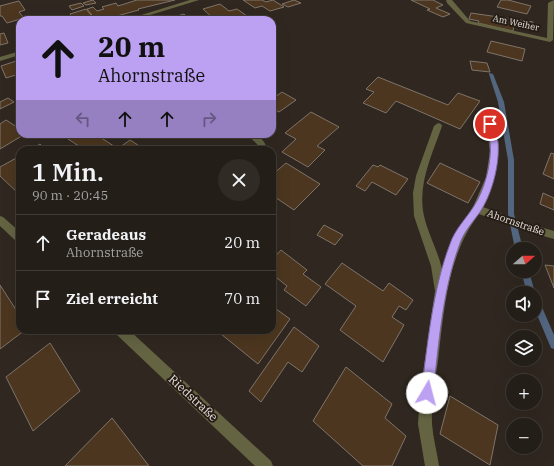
<!DOCTYPE html>
<html lang="de">
<head>
<meta charset="utf-8">
<style>
	:root { --surface:#241e18; --page:#302b25; --text:#f1f3f6; --muted:#a3a2a2; --line:#413c37 }
	body { margin:0; font-family:"IBM Plex Serif",serif; background:var(--page); color:var(--text); height:100vh; display:flex; flex-direction:column; font-size:15px; white-space:nowrap }
	* { box-sizing:border-box; margin:0 }
	p { font-size:13px; color:var(--muted) }
	.icon { flex:none; width:22px; height:22px; fill:none; stroke:currentColor; stroke-width:2; stroke-linecap:round; stroke-linejoin:round }
	.map { position:relative; flex:1; overflow:hidden }
	.details { position:absolute; left:16px; top:146px; width:260px; height:188px; display:flex; flex-direction:column; background:var(--surface); border-radius:12px; box-shadow:0 4px 16px #0002,0 0 0 1px var(--line) }
	.details>* { flex:none }
	.top-card { position:absolute; left:16px; top:16px; width:260px; height:122px; border-radius:12px; box-shadow:0 4px 16px #0002,0 0 0 1px var(--line); background:#bca0f2; color:#111; overflow:hidden }
	.needle { width:26px; rotate:70deg }
	.fabs { position:absolute; left:506px; top:242px; display:grid; gap:8px }
	.fabs a { display:grid; place-items:center; width:36px; height:36px; border-radius:50%; background:var(--surface); box-shadow:0 4px 16px #0002,0 0 0 1px var(--line); font-size:20px }
	.pin { position:absolute; display:grid; place-items:center; width:34px; height:34px; color:#fff; margin:-17px; border:2px solid #fff; border-radius:50%; box-shadow:0 1px 4px #0007 }
	.me { position:absolute; width:44px; margin:-22px; rotate:8deg; stroke-linejoin:round; filter:drop-shadow(0 0 3px #0008) }
	.turn { display:flex; align-items:center; gap:14px; height:84px; padding:0 16px; font-size:18px }
	.turn .icon { width:52px; height:52px; stroke-width:2.5 }
	.turn b { display:block; font-size:28px; line-height:34px }
	.lanes { display:flex; align-items:center; height:38px; padding:0 16px; background:#0003; justify-content:center; gap:20px; direction:ltr }
	.lanes .off { opacity:.35 }
	.round { display:grid; place-items:center; flex:none; width:42px; height:42px; border-radius:21px; background:var(--page) }
	.overview { display:flex; align-items:center; justify-content:space-between; height:68px; padding:0 16px }
	h1 { font-size:24px; font-weight:600; line-height:30px }
	ul { padding:0; list-style:none }
	li { display:flex; align-items:center; gap:12px; height:56px; padding:0 16px; border-top:1px solid var(--line) }
	li div { flex:1 }
	li b { display:block; font-size:15px }
	li em { font-style:normal }
	.map>svg:first-child { display:block }
</style>
</head>
<body>
<div class="map">
<svg width="554" height="466" viewBox="0 0 554 466">
	<rect width="100%" height="100%" fill="#302820"/>
	<g fill="none" stroke-linecap="round" stroke-linejoin="round">
		<path fill="#536680" fill-rule="evenodd" d="M489,73L493,74L504,102L514,160V214L523,249H515L508,214V160L498,102L489,74Z
			M521,271H529L535,293H527Z
			M535,297L538,298L554,335V349L551,348L535,310Z"/>
	</g>
	<path fill="#4c361f" stroke="#7e746a" d="M93,0L96,3L86,5L83,3Z
		M137,0H175L138,9L139,10L109,18L108,17L96,20L87,9L93,7L97,11L104,9L102,7L116,3L118,6Z
		M243,0H262L266,2L273,0L284,7L270,11L262,6L255,8Z
		M294,0L301,3L288,7L282,4Z
		M411,0H433L443,5L436,8L450,14L443,17L427,10L430,9Z
		M501,0H508L531,6L527,14L497,7Z
		M19,1L25,10L19,12L24,18L7,23L2,16H0V6Z
		M81,3L84,6L72,10L69,6Z
		M220,4L229,11L237,9L247,16L237,19L234,17L224,20H215L203,9Z
		M86,9L95,20H66L73,18L70,14Z
		M471,13L533,22V30L514,26L513,31L478,23L479,21L469,19Z
		M184,14L190,20L167,19Z
		M4,33L8,43L0,45V34Z
		M491,41L525,49L522,61L487,52Z
		M16,61L18,64L20,63V78H17L16,75L6,78L1,66Z
		M470,61L487,63L490,72L472,70Z
		M378,77L448,105L458,93L480,101L460,129L396,101L386,113L363,103L374,92L366,89Z
		M282,92L296,100L279,112L274,109L272,111V95L275,97Z
		M8,98L14,102L0,109V102Z
		M311,112L339,127L317,146L325,150L308,167L282,152L296,139L285,133Z
		M6,120L20,129V134H25L0,149V124Z
		M76,134H95L117,148L113,150H85L68,139Z
		M130,140L138,145L131,150H116Z
		M40,144L46,150H30Z
		M551,153L554,154V179L543,174Z
		M20,156V195L0,176V167Z
		M286,163L320,184L294,210L272,195V175Z
		M440,163L480,182L468,203L427,183Z
		M373,165L378,167L380,165L408,179L396,195L372,182L365,191L356,186Z
		M543,193L554,198V210L540,204Z
		M324,225L343,235L335,245L317,235Z
		M281,250L307,270L303,274L321,287L306,306L284,290L287,286L272,274V260Z
		M342,263L383,291L389,283L413,300L406,310L399,306L392,317L404,325L383,362L340,330L356,306L325,284Z
		M545,265L554,266V288Z
		M0,285L20,316V330H25L0,349Z
		M272,306L290,319L258,364L216,330H272Z
		M294,327L319,346L302,372L288,362L261,402L249,391Z
		M50,343L80,391L33,431L6,377Z
		M346,367L392,404L385,418L406,436L392,466H363L313,421Z
		M450,396L498,425L490,465L440,434Z
		M112,418L149,466H65Z"/>
	<g fill="none" stroke-linecap="round" stroke-linejoin="round">
		<path fill="#646443" fill-rule="evenodd" d="M190,0H199L134,20H125Z
			M446,0H452L470,21L547,38L548,3L554,0L553,40L550,42L466,23L447,3Z
			M20,51V55L0,61V57Z
			M490,121L494,124C495,130 497,136 498,143C500,165 492,187 483,207L523,222L554,231V239L522,230L479,214C447,256 444,310 438,361C435,381 431,403 432,424C433,438 437,452 439,466H425L418,424L420,393L435,291L431,266L414,216L413,193L416,176L434,126L438,123L441,124L442,126C432,155 417,185 424,216C428,234 438,251 442,269L454,237L473,207L486,177L490,151L486,124Z
			M246,134C257,134 265,138 267,150H259L257,144Z
			M0,216L3,217L20,232V242L16,241L0,226Z
			M114,330H129L271,461L273,466H255L116,334Z"/>
	</g>
	<path fill="#bca0f2" stroke="#7a689d" d="M487,122H490L493,124C495,130 497,136 498,142C500,164 492,194 480,212C472,223 463,233 459,246C442,293 439,344 433,393L431,397L427,399L422,397L421,393C428,343 432,291 450,244C455,229 466,219 474,206C485,189 492,162 490,142C490,136 488,130 486,124Z"/>
	<g text-anchor="middle" stroke-width="4" stroke-linejoin="round" paint-order="stroke">
		<g font-size="9" fill="#e5e0da" stroke="#261e16">
			<text transform="translate(516 23) rotate(12)" y="3">Am Weiher</text>
		</g>
		<g font-size="10" fill="#e5e0da" stroke="#261e16">
			<text transform="translate(516 222) rotate(19)" y="4">Ahornstraße</text>
		</g>
		<g font-size="12" fill="#e5e0da" stroke="#261e16">
			<text transform="translate(193 398) rotate(43)" y="4">Riedstraße</text>
		</g>
	</g>
</svg>
<div class="fabs">
<a><svg class="needle" viewBox="-14 -14 28 28"><path d="M0-13l5 13h-10z" fill="#e53935"/><path d="M0 13l5-13h-10z" fill="#a3a2a2"/></svg></a>
<a><svg class="icon" aria-label="sound" viewBox="0 0 24 24"><path d="M4 9h4l5-4v14l-5-4H4zM17 9q2 3 0 6"/></svg></a>
<a><svg class="icon" aria-label="layers" viewBox="0 0 24 24"><path d="M12 4l9 5-9 5-9-5zM3 14l9 5 9-5"/></svg></a>
<a>+</a>
<a>−</a>
</div>
<div class="pin" style="left:490px;top:124px;background:#d93025"><svg class="icon" aria-label="arrive" viewBox="0 0 24 24"><path d="M6 21V4h12l-3 4 3 4H6"/></svg></div>
<svg class="me" style="left:427px;top:393px" viewBox="-20 -20 40 40"><circle r="19" fill="#fff"/><path d="M0-13L10 11 0 6-10 11z" fill="#bca0f2"/></svg>
<div class="top-card">
<div class="turn"><svg class="icon" aria-label="ahead" viewBox="0 0 24 24"><path d="M12 20V5M6 11l6-6 6 6"/></svg><div><b>20 m</b>Ahornstraße</div></div>
<div class="lanes"><svg class="icon off" aria-label="left" viewBox="0 0 24 24"><path d="M17 20v-9H6M10 6l-5 5 5 5"/></svg><svg class="icon" aria-label="ahead" viewBox="0 0 24 24"><path d="M12 20V5M6 11l6-6 6 6"/></svg><svg class="icon" aria-label="ahead" viewBox="0 0 24 24"><path d="M12 20V5M6 11l6-6 6 6"/></svg><svg class="icon off" aria-label="right" viewBox="0 0 24 24"><path d="M7 20v-9h11M14 6l5 5-5 5"/></svg></div>
</div>
<section class="details">
<div class="overview"><div><h1>1 Min.</h1><p>90 m · 20:45</p></div><a class="round"><svg class="icon" aria-label="close" viewBox="0 0 24 24"><path d="M6 6l12 12M18 6L6 18"/></svg></a></div>
<ul>
<li><svg class="icon" aria-label="ahead" viewBox="0 0 24 24"><path d="M12 20V5M6 11l6-6 6 6"/></svg><div><b>Geradeaus</b><p>Ahornstraße</p></div><em>20 m</em></li>
<li><svg class="icon" aria-label="arrive" viewBox="0 0 24 24"><path d="M6 21V4h12l-3 4 3 4H6"/></svg><div><b>Ziel erreicht</b></div><em>70 m</em></li>
</ul>
</section>
</div>
</body>
</html>
